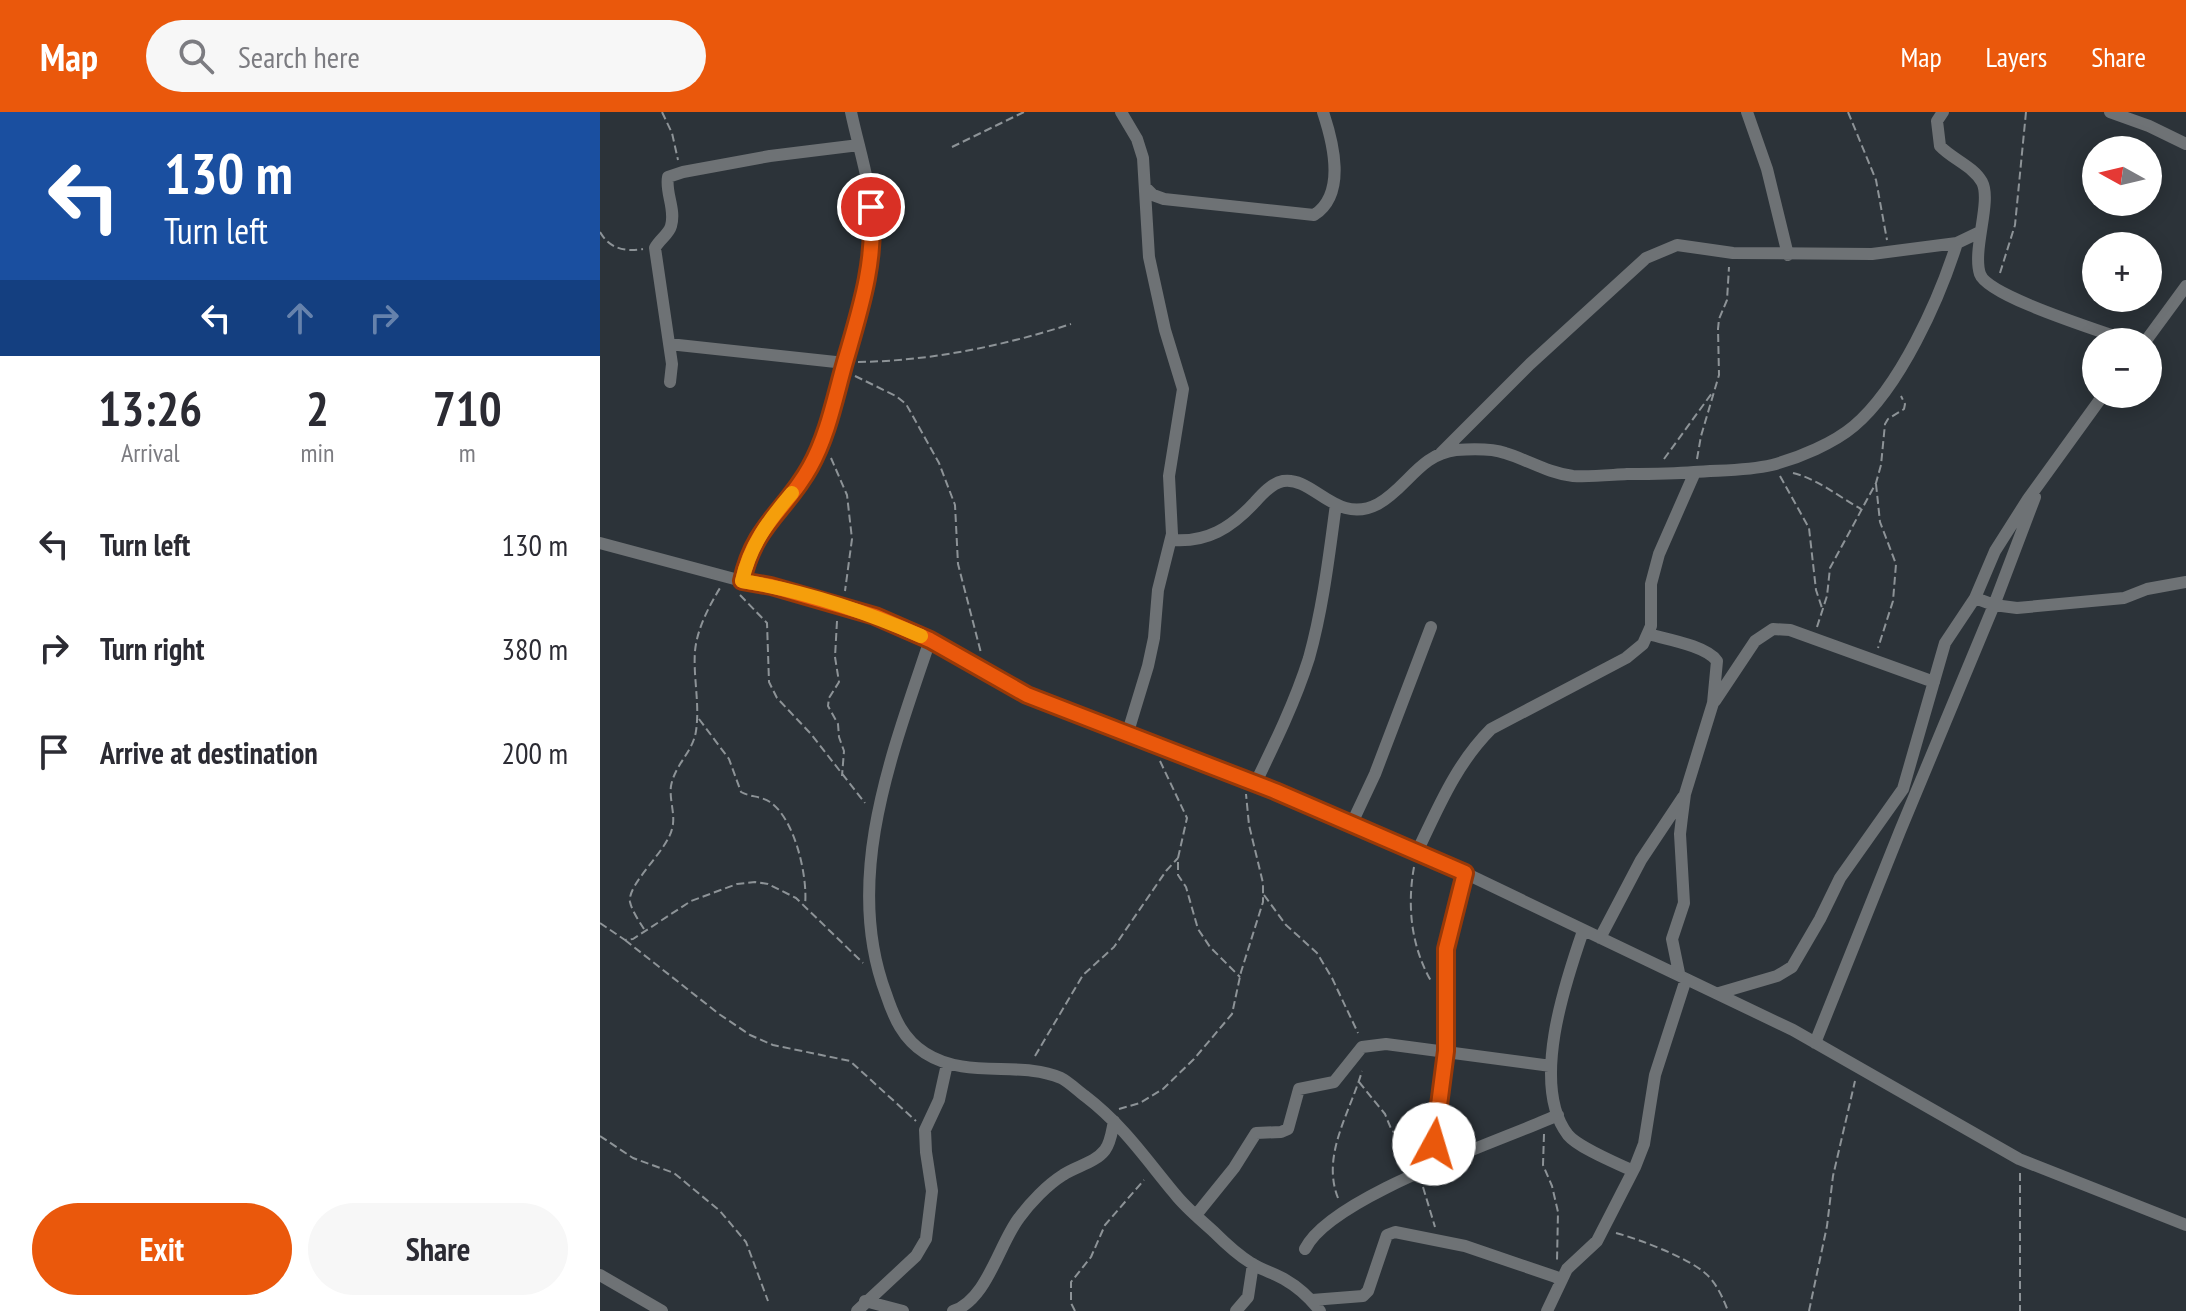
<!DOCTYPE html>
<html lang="en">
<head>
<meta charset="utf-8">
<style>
	:root { --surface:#fff; --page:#f7f7f7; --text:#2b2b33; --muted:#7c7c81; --accent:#ea580c }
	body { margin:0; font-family:"PT Sans Narrow",sans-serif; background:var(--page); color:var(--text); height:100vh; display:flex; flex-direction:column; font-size:30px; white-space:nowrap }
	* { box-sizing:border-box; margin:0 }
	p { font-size:26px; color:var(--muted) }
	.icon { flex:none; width:44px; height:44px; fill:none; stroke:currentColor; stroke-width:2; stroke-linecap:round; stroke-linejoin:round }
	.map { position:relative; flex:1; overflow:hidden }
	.sheet { display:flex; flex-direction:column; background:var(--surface); width:600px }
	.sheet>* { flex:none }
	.top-card { background:#1a4fa0; color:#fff; overflow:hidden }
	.needle { width:52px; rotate:278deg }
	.fabs { position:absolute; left:1482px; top:24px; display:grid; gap:16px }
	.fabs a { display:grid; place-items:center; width:80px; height:80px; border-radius:50%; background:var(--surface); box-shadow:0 4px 20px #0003; font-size:40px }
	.pin { position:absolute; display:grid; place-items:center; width:68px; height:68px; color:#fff; margin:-34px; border:4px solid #fff; border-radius:50%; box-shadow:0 2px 8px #0007 }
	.me { position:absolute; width:88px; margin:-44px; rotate:6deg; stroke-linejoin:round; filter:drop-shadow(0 0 6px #0008) }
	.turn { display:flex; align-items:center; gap:28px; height:168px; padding:0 32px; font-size:36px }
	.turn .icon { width:104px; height:104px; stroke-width:2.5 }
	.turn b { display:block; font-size:56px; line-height:68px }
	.lanes { display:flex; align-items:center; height:76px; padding:0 32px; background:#0003; justify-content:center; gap:40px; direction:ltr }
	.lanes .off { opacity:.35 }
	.eta { display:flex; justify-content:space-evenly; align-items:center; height:136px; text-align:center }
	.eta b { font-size:48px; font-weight:700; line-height:56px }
	.button { display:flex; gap:16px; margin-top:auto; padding:16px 32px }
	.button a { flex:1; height:92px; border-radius:48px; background:var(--accent); color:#fff; font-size:32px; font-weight:700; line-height:92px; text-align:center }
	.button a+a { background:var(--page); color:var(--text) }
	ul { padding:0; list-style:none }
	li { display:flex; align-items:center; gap:24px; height:104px; padding:0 32px }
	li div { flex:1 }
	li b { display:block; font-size:30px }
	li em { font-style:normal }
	header { display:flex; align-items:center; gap:48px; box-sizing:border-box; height:112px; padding:0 40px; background:var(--accent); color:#fff }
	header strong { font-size:38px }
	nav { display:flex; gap:44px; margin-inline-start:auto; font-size:28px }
	.search { width:560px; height:72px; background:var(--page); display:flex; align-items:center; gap:20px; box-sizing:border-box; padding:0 28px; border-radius:44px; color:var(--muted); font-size:30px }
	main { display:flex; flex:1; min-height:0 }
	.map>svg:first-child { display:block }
</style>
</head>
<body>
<header>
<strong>Map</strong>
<div class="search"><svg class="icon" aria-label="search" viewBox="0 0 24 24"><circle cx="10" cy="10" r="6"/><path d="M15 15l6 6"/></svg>Search here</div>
<nav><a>Map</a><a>Layers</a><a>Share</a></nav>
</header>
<main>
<section class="sheet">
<div class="top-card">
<div class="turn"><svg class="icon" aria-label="left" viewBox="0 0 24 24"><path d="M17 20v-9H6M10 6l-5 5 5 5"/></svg><div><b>130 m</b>Turn left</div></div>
<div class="lanes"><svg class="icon" aria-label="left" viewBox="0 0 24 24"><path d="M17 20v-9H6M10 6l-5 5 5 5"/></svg><svg class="icon off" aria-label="ahead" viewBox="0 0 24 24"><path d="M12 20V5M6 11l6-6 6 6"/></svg><svg class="icon off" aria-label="right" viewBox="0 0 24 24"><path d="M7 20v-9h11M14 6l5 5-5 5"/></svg></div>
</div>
<div class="eta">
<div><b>13:26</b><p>Arrival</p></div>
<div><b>2</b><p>min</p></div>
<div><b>710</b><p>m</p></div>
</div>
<ul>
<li><svg class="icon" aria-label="left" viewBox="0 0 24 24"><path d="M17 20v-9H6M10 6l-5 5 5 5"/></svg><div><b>Turn left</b></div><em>130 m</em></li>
<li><svg class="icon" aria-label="right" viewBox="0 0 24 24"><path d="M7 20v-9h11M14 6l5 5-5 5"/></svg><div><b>Turn right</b></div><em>380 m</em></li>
<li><svg class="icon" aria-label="arrive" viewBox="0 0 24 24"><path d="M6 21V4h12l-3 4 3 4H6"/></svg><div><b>Arrive at destination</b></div><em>200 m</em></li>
</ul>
<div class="button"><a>Exit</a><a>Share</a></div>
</section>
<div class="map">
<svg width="1586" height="1199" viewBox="0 0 1586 1199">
	<rect width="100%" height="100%" fill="#2c3339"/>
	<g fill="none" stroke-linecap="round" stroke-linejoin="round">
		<path stroke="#8d9397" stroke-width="2" stroke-dasharray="8 4" stroke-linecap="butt" d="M62,0L72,21L78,48
			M1248,0L1276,68L1287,128
			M352,35L424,0
			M0,120C10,137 25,140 43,137
			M1400,161L1415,113L1426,0
			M258,250C330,249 403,234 471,212
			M255,264L296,284L306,292L339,351L355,393L358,452L381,541
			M231,346L247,383L252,427L245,479
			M1064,347L1112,281
			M1097,347L1101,324L1119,263L1118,217L1119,207L1127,188L1129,155
			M1193,361C1218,367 1239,385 1261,397
			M1180,364L1209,416L1216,478L1222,496
			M1276,372L1280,410L1296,452L1293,489L1278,536
			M140,483L167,511L169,570L177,586L211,622L265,691
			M237,509L235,545L239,570L229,586L228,594L238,612L239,625L244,639L242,664
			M1217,515L1227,484L1230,456L1276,371L1281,353L1285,312L1288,307L1304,297L1305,292L1301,284
			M99,607L129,647L141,680C150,685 161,684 170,690C195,707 208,765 205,793
			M560,649L587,706L578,746V763L586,775L598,817L610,835L640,865
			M814,755C807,794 811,834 831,869
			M664,783L686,813L717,841L732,866L758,921
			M0,811L25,828L33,827L91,789L137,772L155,770L168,772L196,786L263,851
			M44,817C39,809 32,799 30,790C27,772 67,739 72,717C76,703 69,688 71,674C75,652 93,640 96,619C100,592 93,565 95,539C97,517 109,494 120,476
			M25,828L119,902L150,923L173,933L250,949L316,1009
			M435,944L483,863L514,835L566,759L578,746
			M759,970L785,1002L792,1019L809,1028L814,1046
			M519,997L540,991L563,977L594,947L632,902L641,860L663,790V771L649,713L646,682
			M944,1022L943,1053L952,1074L958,1100L957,1149
			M0,1024L33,1046L74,1061L120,1099L146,1130L168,1189
			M1420,1061V1199
			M823,1075L835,1115
			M738,1086C721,1043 750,1001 762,959
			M1016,1121C1039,1127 1088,1146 1105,1161C1116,1170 1123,1186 1128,1199
			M475,1199L471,1191V1170L491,1145L505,1113L544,1068
			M1209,1199L1227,1114L1233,1064L1255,969"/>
		<path stroke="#6e7275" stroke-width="12" d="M521,0L537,27L543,46L549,145L565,218L583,277L569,364L572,422L558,478L554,526L548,554L527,623
			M1147,0L1167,57L1188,143
			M1343,0L1337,9L1340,34C1352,47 1373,54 1382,70C1392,89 1372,138 1380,162C1388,185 1505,220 1531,230
			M1510,0L1549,14L1586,32
			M546,76L553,83L564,87L714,103C747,82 733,30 723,0
			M1545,230L1586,174
			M69,232L245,251
			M70,270L72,252L55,136C59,128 69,122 71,114C76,97 65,81 68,65L83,60L170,44L259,33
			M841,341L930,252L1046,146L1077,133L1133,141L1272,142L1357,131L1380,120
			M571,428C607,431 631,416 655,390C662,382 672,371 683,369C714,364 736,414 778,392C807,376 820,342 856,338C871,337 891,336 905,341C928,348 948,361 973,364C991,365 1009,363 1027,362C1050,362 1072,362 1094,360C1120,358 1147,359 1172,353C1199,346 1234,331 1254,314C1300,275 1339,188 1357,131
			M0,431L142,469L171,474L275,504L330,528L427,583L675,679L844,751L1193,918L1419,1047L1586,1113
			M142,469C154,413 185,400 210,355C228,324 235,285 245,251C258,205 273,162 272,114C272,74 259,38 251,0
			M1375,486L1394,493L1417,496L1524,486L1547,477L1586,470
			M1048,522C1066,527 1107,534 1117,549L1113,591L1085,682L1082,705L1080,722L1084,791L1072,827L1079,861
			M330,528C293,639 242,766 286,882C294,906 303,927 325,941C367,968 420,948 461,966C469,970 478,979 485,984C524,1014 545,1046 575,1082C586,1096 601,1108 614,1120C625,1131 638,1143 651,1151C661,1158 674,1161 684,1167C698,1175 711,1187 720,1199
			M1115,589L1155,529L1173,517L1190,518L1334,570
			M655,672C675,631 695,590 709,546C723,496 729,444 736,392
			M752,711L775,662L831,515
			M817,740C838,696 856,652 891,617L1026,546L1043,532L1051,514V472L1059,442L1095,360
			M983,819C965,871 930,974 968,1023C979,1036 1016,1051 1033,1059
			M1000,826L1041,748L1083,685
			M1119,881L1177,864L1192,855L1220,807L1240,766L1303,677L1345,531L1375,486L1395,439L1428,387L1504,282
			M1215,931L1300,719L1394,493L1435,385
			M830,1056L846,939V837L865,761
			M596,1103L634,1056L656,1021L681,1020L688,1017L699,977L734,970L762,935L786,932L951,954
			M705,1137C731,1084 901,1029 958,1003
			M0,1163L62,1199
			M712,1188L763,1184L768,1179L787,1123L795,1120L865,1134L956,1165L960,1169
			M265,1189L303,1199
			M257,1199L316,1144L326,1127L332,1079L326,1040L325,1018L339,988L347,952
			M353,1199C387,1188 399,1132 419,1106C430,1091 447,1073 463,1063C476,1054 495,1051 505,1038C511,1030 512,1018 514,1009
			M636,1199L648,1185L653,1152
			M947,1199L967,1157L997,1129L1035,1055L1044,1032L1055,963L1086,867"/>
	</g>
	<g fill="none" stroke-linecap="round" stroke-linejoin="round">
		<defs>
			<path id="route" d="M271,95C276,150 260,198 245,250C235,285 228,323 210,355C185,400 154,413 142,469L171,474L275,504L330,528L427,583L675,679L865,761L846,837V939L834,1032"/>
		</defs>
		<use href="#route" stroke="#983908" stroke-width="20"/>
		<use href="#route" stroke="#ea580c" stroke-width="14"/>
		<path stroke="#f59e0b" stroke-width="14" d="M192,381C169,408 150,433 142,469C204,479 264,499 321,524"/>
	</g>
</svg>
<div class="fabs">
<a><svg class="needle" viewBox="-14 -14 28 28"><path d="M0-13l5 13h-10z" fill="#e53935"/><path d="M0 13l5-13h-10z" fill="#7c7c81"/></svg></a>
<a>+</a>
<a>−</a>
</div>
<div class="pin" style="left:271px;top:95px;background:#d93025"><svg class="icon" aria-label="arrive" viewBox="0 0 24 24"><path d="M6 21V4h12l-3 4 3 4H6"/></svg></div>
<svg class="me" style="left:834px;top:1032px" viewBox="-20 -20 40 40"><circle r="19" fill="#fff"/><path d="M0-13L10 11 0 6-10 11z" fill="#ea580c"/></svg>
</div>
</main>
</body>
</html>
